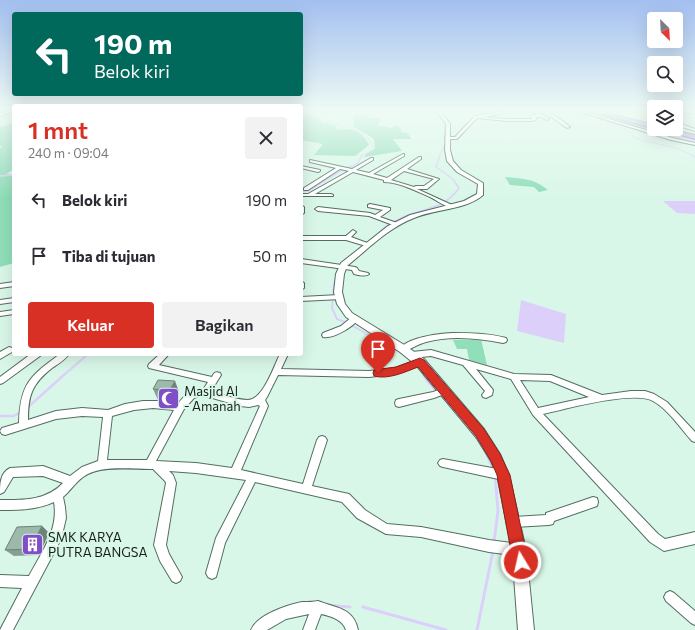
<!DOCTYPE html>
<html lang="id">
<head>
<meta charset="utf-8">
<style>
	:root { --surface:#fff; --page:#f2f2f3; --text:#2b2b33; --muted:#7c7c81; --accent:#d93025 }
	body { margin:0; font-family:Commissioner,sans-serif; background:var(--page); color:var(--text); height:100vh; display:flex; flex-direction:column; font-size:15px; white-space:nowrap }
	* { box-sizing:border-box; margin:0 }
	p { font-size:13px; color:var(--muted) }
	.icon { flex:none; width:22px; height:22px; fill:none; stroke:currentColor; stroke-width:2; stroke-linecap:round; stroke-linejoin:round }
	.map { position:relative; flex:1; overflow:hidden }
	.panel { position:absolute; left:12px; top:104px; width:291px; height:252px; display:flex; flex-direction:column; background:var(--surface); border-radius:4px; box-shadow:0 4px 16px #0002 }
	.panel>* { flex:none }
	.banner { position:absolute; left:12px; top:12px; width:291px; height:84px; border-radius:4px; box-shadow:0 4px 16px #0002; background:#00695c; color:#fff; overflow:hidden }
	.needle { width:26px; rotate:156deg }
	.controls { position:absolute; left:647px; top:12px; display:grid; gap:8px }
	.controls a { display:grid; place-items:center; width:36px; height:36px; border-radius:4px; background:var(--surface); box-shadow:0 4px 16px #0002; font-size:20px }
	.pin { position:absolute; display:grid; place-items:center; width:34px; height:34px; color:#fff; margin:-41px -17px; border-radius:50% 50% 50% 0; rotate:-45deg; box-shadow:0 0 4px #0007 }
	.pin .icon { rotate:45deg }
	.me { position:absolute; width:44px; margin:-22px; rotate:351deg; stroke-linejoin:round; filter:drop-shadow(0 0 3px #0008) }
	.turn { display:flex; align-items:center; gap:14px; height:84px; padding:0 16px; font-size:18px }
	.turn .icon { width:52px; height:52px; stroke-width:2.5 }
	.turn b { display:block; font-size:28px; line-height:34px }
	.round { display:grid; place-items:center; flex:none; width:42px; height:42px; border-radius:4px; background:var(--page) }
	.overview { display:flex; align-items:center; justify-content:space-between; height:68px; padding:0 16px }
	h1 { font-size:24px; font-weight:600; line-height:30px; color:var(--accent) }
	.primary-button { display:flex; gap:8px; margin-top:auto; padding:8px 16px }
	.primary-button a { flex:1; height:46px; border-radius:4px; background:var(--accent); color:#fff; font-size:16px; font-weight:600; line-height:46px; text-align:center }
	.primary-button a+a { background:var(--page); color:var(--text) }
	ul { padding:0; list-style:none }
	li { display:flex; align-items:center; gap:12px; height:56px; padding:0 16px }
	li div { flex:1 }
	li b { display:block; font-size:15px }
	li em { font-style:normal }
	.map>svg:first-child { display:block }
</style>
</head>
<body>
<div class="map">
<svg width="695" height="630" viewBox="0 0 695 630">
	<rect width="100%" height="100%" fill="#d9f7e8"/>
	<path fill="#90deba" d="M301,110H326L325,113H313L323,123L335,125L337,130C353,127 362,131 369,145L355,156L314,155L323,144L301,140Z
		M365,110H372L360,113L370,118H382L379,123V126L391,128L398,125L402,132L408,133L411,139H393L402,151L364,157L366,154L375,149L374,139L353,126L354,124L353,117L356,116L355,112Z
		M14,123V160L12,161H14V169L6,174L14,175V263L0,267V148L3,146H0V127Z
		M505,177C523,179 533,178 548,190L539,192L534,187L510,185Z
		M481,339L487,365L469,360L467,349H457L453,340Z"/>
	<path fill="#dcd0fb" d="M663,201H695V214L677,213Z
		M521,300L566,314L564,343L517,331Z"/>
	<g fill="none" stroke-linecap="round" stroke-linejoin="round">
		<path stroke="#dcd0fb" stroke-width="1" d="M330,110L328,112L330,115L318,114V116L323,118L326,122L339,124L340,129L348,125C359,131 370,136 374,149L362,156
			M571,110L625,129L633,134V137C653,145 674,144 693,156
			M483,115L498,112
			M440,156L444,145C459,140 460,120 477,116"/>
		<path stroke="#dcd0fb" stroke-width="1.5" d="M691,155L695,157
			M0,176L14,175
			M301,192L308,191L339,172L358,163L362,155
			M388,225C394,221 401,218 408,215C428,208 446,207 459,188L453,179L436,167L440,155
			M366,244L386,226
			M336,275L340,266
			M334,285L335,279"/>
		<path stroke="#dcd0fb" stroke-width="2" d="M334,284L332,308L337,319L347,323
			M351,325L403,354
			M422,372L424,375
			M64,375L88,354"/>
		<path stroke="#dcd0fb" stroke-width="2.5" d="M423,374L427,381L447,402L480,442
			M27,408L65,374
			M0,416H14L22,411
			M485,451L493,469
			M495,477L496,488"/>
		<path stroke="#dcd0fb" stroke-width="3" d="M494,542L498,511L496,487
			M327,605L350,607
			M363,607L446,630
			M477,630L493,551"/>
		<path fill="#dcd0fb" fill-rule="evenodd" d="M579,110H586L607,117L695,138V142L603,119Z"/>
		<defs>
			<path id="minor" d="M11,110H14V111L0,116V114Z
				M506,110H510L506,113L484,117L507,119H532L531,115H538L530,110H534L549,119L547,120L541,117H535L537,119L533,121H507L477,118L457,139H447L445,138L447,137H455L475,116L504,111Z
				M537,110C548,109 562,120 570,127L567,128L547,114Z
				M575,110H579L673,138L695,143V145L671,140Z
				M676,110L695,111V113L676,112Z
				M676,120L684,125L695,129V131L682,127L676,123Z
				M654,121V123L646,125L644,124Z
				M403,154H404V156L373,174L387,178L419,157H421V159L407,169L439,179L427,189H417L452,205V207C445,207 438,201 432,198C418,192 400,182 384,182V180L353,172L315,194H331L333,195V196H301V194H308L349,171L340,169L308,190H304V188L336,168L310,162V160L352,169L371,158H373V160L356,170L369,173ZM404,171L434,179L424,186H416L414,187L391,180Z
				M301,166L320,170V171L318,172L301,168Z
				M370,204L390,208V210L380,217L397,223V225H393L369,216L318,211L315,209L318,207L370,213L375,215L383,210L368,207V205Z
				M301,205L304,207V213L301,215Z
				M353,230L356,232L351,237L370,244V246H366L346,240H301V236H346Z
				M301,259L355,267L357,268L359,271L368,273L369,274C366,277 358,275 354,274L352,270L301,263Z
				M301,281L304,283V288L301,290Z
				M14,282V286L0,288V284Z
				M339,295L342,297L341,299L301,301V297Z
				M14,298V302L0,304V300Z
				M14,310V314L0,316V312Z
				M352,317H355L359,319C352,327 334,339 323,337L322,335L323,333L341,326Z
				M452,333C469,333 488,333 506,338L507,340L506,342L503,343C478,338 451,335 426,342C418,344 411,349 403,352L400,351L399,349C409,337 437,334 452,333Z
				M9,347L12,348L13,350L12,352L0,359V352Z
				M431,350L514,374L551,375L602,395L631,391H645L654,394L667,402L695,432V442L692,441C680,428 669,410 653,401C634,390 565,409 543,414L658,534L665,539L695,532V544L664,551L650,542L533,415L511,379L476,369L493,390L492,395L486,398L483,397L482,395L485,391L463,365L431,356L412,358L409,357L408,355L409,353L412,352ZM520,380L550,381L589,397L538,408Z
				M31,354H41L40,356L3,383L0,384V377Z
				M60,354H69C65,360 58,364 52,368C32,384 28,395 28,420L56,411L82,408L108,410L125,404L143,401H162L178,404C184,395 191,389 203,390L208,382L149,368L148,366L149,364L160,354H169L159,365L212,377C214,373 215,371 220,373L221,375L211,391C223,394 235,400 248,400C263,400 274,366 280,354H288L281,369L369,371L395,368L420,359L423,360L424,362L423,364L396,374L369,377L278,375L267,397L265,400L268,406L241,470L303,484L317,440L319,437L322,436L325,437L327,440L312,486L349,494L365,510L387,524L421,527L489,540L519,544L523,546L525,550L523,554L519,556L489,552L421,537L386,534L357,518L342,502L255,482L225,543L216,577L212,579L208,577L206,573L216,538L246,480L196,473L169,471L173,475L176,483L166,545L169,554L182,577L180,581L176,583L172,581L160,561L154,545L166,483L165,481L153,469H150C130,469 99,465 83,477C75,483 70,491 63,497L65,507L66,518L62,535L58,545L13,630H0L22,588L0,587V575L29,576C41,553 59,530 54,502C36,510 19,510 0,510V500C23,500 46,501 63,483L43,476L13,477L4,492L0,494C0,484 0,473 10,468L43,466L70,476L82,467L98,461L103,417L82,416L56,419L5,435L2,434L0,431L2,428L19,423C20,384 30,376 60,354ZM199,396L209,397L240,406L249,407L258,405L260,406L232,468L196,463L156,461L184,409L194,398ZM153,408L174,410L147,460H107L112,416L134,410Z
				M444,388L447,389L448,391L447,393L434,398L399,407L396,406L395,403L396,400L399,399L433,392Z
				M443,459L503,470L507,472L508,475L507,478L503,480L443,467L440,466L438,463L440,460Z
				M593,497L597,498L598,502L597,506L554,521L553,524L549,525L514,527L510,526L509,522L510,518L514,517L546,515V513Z
				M670,591L674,593L695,611V625L691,623L666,601L664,597L666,593Z
				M318,601C336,608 354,608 358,630H346C343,620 331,616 321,614L315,630H303L309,614L286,619L267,630H251C257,615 287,605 302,602C308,602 313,602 318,601Z"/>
			<path id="secondary" d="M436,110H440L450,124V150L453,161L461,170L483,183V195C466,210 434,209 414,218C388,228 368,249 347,266L344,274L342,292L345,304L352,313L406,346L424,359L484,429L500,454L509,475L526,550L534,630H518L512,550L497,475L491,461L476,437L416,365L400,352L346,317L337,304L334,292L336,274L341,263L388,226L410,215L464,201L477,194L478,184L457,172L447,161L445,150L446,124Z"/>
			<path id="trunk" d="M588,110H595L654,125V129Z
				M659,129H669L695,135V139Z"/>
		</defs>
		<use href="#minor" stroke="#536e61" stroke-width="2"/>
		<use href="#secondary" stroke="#536e61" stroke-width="2"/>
		<use href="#trunk" stroke="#716298" stroke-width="2"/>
		<use href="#minor" fill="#fff" fill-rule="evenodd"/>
		<use href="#secondary" fill="#fff" fill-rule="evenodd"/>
		<use href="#trunk" fill="#b49ee2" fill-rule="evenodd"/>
	</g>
	<path fill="#879f93" d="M153,389L179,392L174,402L158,400Z
		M42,526L49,533L39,555L14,556L5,550Z"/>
	<path fill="#6e8278" d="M175,381L179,392L174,402L169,391Z
		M42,526L49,533L39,555L30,549Z"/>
	<path fill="#9db9ab" stroke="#6e8278" d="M158,380L175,381L169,391L153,389Z
		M42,526L30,549L5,550L17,527Z"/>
	<linearGradient id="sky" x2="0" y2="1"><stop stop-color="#a3bff0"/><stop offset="0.56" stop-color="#eefbf5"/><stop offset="1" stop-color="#eefbf5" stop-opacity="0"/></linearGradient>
	<rect width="695" height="198" fill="url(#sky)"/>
	<path fill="#d93025" stroke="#8d1f18" d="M420,358L424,360L484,429L500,454L510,475L528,562L526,567L521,569L516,567L513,562L497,475L491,461L476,436L418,367C405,372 388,380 374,376L373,373L374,370L396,367Z"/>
	<defs>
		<symbol id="mosque-square" viewBox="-11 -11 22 22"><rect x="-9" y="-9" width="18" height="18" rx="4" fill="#804fc8" stroke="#d9f7e8"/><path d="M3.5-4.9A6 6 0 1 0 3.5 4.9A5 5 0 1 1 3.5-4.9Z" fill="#fff"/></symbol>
		<symbol id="building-square" viewBox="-11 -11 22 22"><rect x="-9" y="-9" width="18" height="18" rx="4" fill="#804fc8" stroke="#d9f7e8"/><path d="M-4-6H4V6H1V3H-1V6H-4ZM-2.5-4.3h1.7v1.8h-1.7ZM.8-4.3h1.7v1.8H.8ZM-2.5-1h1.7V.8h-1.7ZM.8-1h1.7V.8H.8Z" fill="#fff"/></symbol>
	</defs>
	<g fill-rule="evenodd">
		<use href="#mosque-square" x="156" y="386" width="25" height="25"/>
		<use href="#building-square" x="20" y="532" width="25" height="25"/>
	</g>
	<g text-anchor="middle" stroke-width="4" stroke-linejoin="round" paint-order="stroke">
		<g font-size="13" fill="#15201b" stroke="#d9f7e8" text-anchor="start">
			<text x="184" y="396">Masjid Al<tspan x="184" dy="15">- Amanah</tspan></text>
			<text x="48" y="542">SMK KARYA<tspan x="48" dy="15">PUTRA BANGSA</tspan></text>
		</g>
	</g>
</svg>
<div class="controls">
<a><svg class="needle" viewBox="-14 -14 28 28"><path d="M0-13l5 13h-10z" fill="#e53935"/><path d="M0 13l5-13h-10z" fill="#7c7c81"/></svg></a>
<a><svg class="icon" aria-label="search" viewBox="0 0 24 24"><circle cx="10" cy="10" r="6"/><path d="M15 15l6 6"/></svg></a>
<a><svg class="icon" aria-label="layers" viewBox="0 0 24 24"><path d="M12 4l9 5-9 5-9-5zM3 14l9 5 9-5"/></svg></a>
</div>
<div class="pin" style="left:378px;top:373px;background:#d93025"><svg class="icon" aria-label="arrive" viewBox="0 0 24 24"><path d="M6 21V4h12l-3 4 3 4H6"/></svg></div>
<svg class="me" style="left:521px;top:562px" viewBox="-20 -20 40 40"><circle r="17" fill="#d93025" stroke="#fff" stroke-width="3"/><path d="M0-11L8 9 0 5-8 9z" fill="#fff"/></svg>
<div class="banner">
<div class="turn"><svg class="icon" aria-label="left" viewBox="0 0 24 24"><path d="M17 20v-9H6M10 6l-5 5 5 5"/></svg><div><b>190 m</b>Belok kiri</div></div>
</div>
<section class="panel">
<div class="overview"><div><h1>1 mnt</h1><p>240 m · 09:04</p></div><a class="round"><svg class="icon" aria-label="close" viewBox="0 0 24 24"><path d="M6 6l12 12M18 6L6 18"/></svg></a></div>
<ul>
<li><svg class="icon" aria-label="left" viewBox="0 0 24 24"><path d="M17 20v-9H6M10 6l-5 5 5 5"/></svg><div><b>Belok kiri</b></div><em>190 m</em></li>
<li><svg class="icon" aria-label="arrive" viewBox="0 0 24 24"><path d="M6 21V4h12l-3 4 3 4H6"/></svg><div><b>Tiba di tujuan</b></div><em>50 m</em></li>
</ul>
<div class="primary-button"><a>Keluar</a><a>Bagikan</a></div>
</section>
</div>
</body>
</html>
